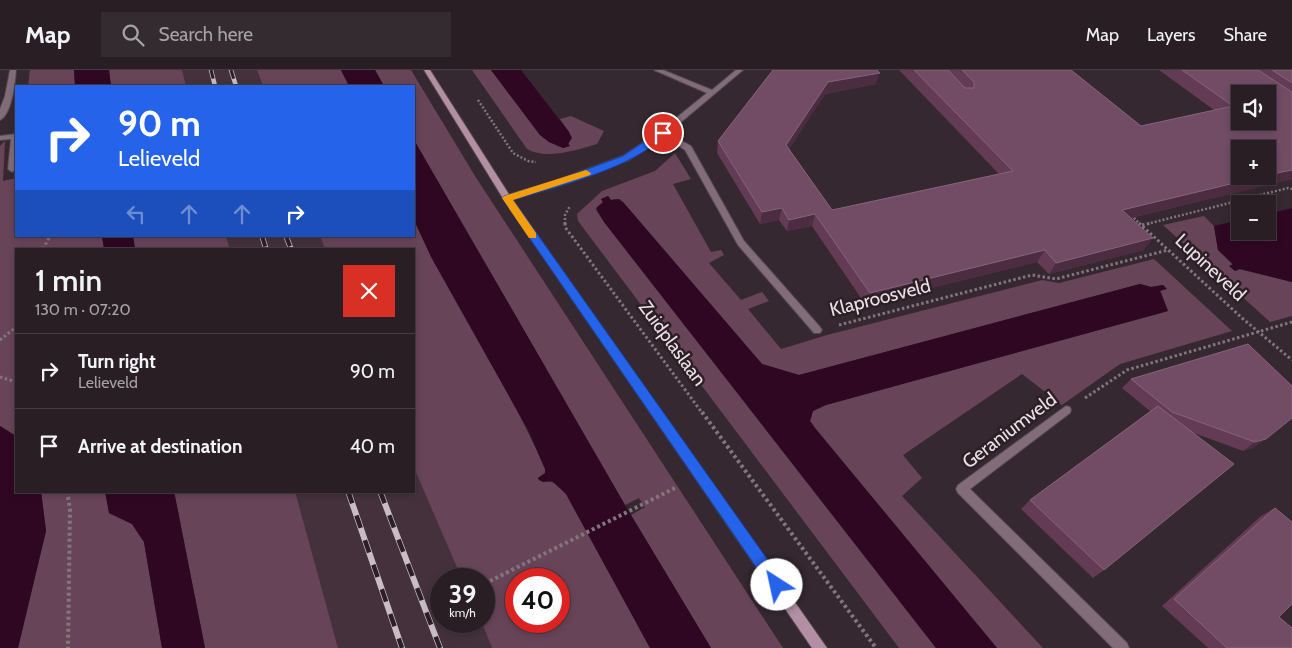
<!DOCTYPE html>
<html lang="en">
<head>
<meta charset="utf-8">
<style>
	:root { --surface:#281e24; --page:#342b31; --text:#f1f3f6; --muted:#a5a2a6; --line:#443c41 }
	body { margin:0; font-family:Cabin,sans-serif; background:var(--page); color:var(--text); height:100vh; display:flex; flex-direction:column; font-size:19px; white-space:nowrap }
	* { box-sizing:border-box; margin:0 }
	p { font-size:16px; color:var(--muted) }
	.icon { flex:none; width:28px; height:28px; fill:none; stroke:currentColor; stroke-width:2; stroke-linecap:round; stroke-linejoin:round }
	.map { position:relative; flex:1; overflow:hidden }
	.panel { position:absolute; left:15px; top:178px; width:400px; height:245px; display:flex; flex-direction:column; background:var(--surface); border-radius:0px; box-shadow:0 2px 8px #0003,0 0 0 1px var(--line) }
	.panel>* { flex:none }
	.banner { position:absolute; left:15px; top:15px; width:400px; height:152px; border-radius:0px; box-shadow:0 2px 8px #0003,0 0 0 1px var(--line); background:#2563eb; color:#fff; overflow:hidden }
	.controls { position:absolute; left:1231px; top:15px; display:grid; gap:10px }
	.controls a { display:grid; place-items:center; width:45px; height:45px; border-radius:0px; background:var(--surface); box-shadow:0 2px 8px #0003,0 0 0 1px var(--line); font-size:25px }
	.speed { position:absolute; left:430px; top:498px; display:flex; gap:10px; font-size:25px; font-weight:700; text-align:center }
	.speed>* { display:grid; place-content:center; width:65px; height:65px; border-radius:50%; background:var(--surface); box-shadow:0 2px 8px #0003,0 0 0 1px var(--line); line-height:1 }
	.speed small { font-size:12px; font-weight:400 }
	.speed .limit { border:8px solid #d22; background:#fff; color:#111 }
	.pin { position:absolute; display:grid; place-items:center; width:42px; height:42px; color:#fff; margin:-21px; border:2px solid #fff; border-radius:50%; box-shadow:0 1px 5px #0007 }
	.me { position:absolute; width:55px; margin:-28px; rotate:325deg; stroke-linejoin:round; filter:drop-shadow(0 0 4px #0008) }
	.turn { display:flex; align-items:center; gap:18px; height:105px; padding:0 20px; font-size:22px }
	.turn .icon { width:65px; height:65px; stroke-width:2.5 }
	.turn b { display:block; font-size:35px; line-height:42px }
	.lanes { display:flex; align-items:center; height:48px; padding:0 20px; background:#0003; justify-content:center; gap:25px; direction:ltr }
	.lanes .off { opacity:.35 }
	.round { display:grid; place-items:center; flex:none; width:52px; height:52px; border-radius:0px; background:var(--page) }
	.head { display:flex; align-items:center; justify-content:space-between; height:85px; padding:0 20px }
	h1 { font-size:30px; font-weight:600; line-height:38px }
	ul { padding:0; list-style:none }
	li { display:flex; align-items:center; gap:15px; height:75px; padding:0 20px; border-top:1px solid var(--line) }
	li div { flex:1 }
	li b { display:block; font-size:19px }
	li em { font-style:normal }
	header { display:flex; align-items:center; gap:30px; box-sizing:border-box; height:70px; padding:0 25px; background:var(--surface); border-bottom:1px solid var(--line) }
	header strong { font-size:24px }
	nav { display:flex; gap:28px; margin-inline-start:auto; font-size:18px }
	.search { width:350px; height:45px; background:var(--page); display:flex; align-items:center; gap:12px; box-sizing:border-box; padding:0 18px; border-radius:0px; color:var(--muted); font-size:19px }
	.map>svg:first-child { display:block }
</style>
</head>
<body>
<header>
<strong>Map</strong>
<div class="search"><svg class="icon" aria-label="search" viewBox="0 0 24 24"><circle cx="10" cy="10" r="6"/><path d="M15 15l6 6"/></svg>Search here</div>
<nav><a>Map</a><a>Layers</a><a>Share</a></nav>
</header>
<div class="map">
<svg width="1292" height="578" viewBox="0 0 1292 578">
	<rect width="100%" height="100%" fill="#362830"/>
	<path fill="#44313c" d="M182,0H257L263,16H186Z
		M226,166H320L325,179H230Z
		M414,398L462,509H441V551H481L492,578H338L295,421H414Z"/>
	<path fill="#684459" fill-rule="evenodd" d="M30,0H74L75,16H28Z
		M109,0H182L186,16H111Z
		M257,0H341L349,16H263Z
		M375,0H411L475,106L783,578H711L631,445L645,437L639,428L625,435L414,70V16H384Z
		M472,0H491L540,65L549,72L563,78L569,76V62L560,49L571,46L604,61L597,74C577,80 546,90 527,79Z
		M5,71L3,111L16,108V166H102L104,179H16V366L0,356V76Z
		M675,83L691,109L673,114L711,182L721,180L724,185L709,193L741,230L762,222L769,231L748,239L781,279L827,265L1042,210L1059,213L1154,189L1232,261L1120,294L1062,335L1022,304L903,385L922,408L902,426L1043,578H997L815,358L810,351L813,341L826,335L1168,241L1160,220L1166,219L1163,215L1151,217L1140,214L799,305L762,294L623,132L616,129L611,130L608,126L601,129L603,132L596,140L604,152L936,578H899L578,151L577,144L602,121L655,101Z
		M1204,146L1214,156L1218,180L1233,195L1230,196L1235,201L1239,199L1292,212V246L1270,252L1163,155Z
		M414,150C454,235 508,313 545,399V403L538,408L543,412C554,410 559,416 566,424L650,578H492L481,551H484V509H462L414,398V179H325L320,166H414ZM516,509H559V551H516Z
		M133,166H226L230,179H135Z
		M41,421H105L109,443L132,454L144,472L162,578H18L46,461Z
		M174,421H295L338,578H205Z"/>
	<path fill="#300723" d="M74,0H109L111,16H75Z
		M341,0H375L384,16H349Z
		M491,0H521L569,62L572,68L568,74L570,76L563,78L549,72L540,65Z
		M414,70L625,435L711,578H650L566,424L552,411L543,412L539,410L538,408L545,403V399L529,362L431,187L414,150Z
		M608,126L611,130L619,129L623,132L762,294L799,305L1140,214L1151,217L1163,215L1167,219L1160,221L1168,241L826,335L813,341L810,351L815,358L997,578H936L604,152L596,138L603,132L601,129Z
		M1292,138V212L1240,199L1235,201L1229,196L1233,194L1218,180L1214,156L1240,150V161H1268V144Z
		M102,166H133L135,179H104Z
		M0,356L16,366V421H41L46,461L18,578H0Z
		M105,421H174L205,578H162L144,472L132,454L109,443Z"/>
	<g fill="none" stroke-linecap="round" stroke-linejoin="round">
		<defs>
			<path id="lane" d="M16,64V99L12,102L8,99L11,69L0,70V66Z"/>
			<path id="street" d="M10,0H16C15,13 12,44 0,50V39L5,26Z
				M654,0H663L712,20L736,0H743L668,63L691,76L744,171L820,257L822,260L820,263H814L738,175L685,80L663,66L629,90L561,115L507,131L504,130V126L555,111L623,86L660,61L707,23Z
				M1066,336L1070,337L1071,340L1070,343L970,419L1127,573L1129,578H1113L958,423L956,419L958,415Z"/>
			<path id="secondary" d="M424,0H430L510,126L827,578H812L504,130Z"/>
		</defs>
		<use href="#lane" stroke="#53464d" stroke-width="2"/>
		<use href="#street" stroke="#53464d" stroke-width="2"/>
		<use href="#secondary" stroke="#53464d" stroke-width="2"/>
		<path stroke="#82767c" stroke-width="2.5" stroke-dasharray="2 2" stroke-linecap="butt" d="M478,30L513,83L528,91L536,92
			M1131,145L1140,154
			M565,154V145L570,136
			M1147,154L1288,118L1292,119"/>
		<path stroke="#82767c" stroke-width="3" stroke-dasharray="2.5 2.5" stroke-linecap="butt" d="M565,153V157L703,344
			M1139,153L1242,248L1292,290
			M1142,155L1152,153
			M43,179L50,166
			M839,255L1032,205L1056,209L1168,180
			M0,270L15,258L16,254
			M0,307L16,312
			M1085,328L1127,300L1292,252"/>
		<path stroke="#82767c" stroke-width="4" stroke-dasharray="3 3" stroke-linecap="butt" d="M702,342L876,578
			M67,421L70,439L68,578
			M490,511L675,418"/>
		<use href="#lane" fill="#826c79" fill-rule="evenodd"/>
		<use href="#street" fill="#826c79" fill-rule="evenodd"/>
		<use href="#secondary" fill="#b38fa4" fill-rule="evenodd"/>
		<defs>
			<path id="rail-far2" d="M211,0L215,16
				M231,0L236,16"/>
			<path id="rail-far1" d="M262,166L266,179
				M286,166L291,179"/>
			<path id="rail" d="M348,421L402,578
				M380,421L440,578"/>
		</defs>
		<use href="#rail-far2" stroke="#c7bdc3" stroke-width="4.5"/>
		<use href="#rail-far1" stroke="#c7bdc3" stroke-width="5.5"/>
		<use href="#rail" stroke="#c7bdc3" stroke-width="6"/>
		<use href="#rail-far2" stroke="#2c1f26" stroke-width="3" stroke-dasharray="9" stroke-linecap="butt"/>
		<use href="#rail-far1" stroke="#2c1f26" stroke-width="4" stroke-dasharray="11" stroke-linecap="butt"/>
		<use href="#rail" stroke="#2c1f26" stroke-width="4.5" stroke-dasharray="13" stroke-linecap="butt"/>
	</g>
	<path fill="#643b55" d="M773,0L876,14L825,24L789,79L832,140L999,104L899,0H1071L1141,56L1214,40L1159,0H1292V109L1131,148L1144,180L1049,204L1037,192L865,234L812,156L787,161L779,150L760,154L717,83L718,71Z
		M1131,309L1292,316L1253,378L1243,381L1194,363L1104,500L1093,508L1021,439L1030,430L1150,341L1122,318Z
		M1275,438L1279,547L1292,578H1208L1162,536L1261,446Z"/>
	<path fill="#4c2c40" d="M880,3L876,14L825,24L784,87L786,75L828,12Z
		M1292,100V109L1114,152L1122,140L1264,106H1268V105Z
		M782,138L779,150L760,154L762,142Z
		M815,144L812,156L787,161L789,150Z
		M1153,168L1144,180L1049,204L1056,193Z
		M1045,180L1037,192L865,234L870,223Z
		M1266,369L1253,378L1243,381L1255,372Z"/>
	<path fill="#724c65" stroke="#856479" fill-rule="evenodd" d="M773,0H877L880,3L828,12L786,75L832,140L1013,101L914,0H948L965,18H974V12L962,0H1071L1141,56L1233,36L1182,0H1258L1292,22V100L1268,105V79H1240V106H1264L1122,140L1153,168L1056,193L1045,180L870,223L815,144L789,150L782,138L762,142L718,71ZM1240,24H1268V51H1240Z
		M1272,0H1292V13Z
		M1248,274L1292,316V348L1266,369L1255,372L1172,342L1131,309Z
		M1158,336L1234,394L1104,500L1030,430Z
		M1275,438L1292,452V534L1279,547L1292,558V578H1227L1174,529Z"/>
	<path fill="#2563eb" stroke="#184099" d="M660,61L667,63C635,98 558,116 513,130L782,510L784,515L782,520L777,522L772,520L502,128L504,126L555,111L623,86Z"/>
	<path fill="#f59e0b" d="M586,100L591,103L590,105L513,130L536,163V168H529L502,128L504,126Z"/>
	<g text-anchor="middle" stroke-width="5" stroke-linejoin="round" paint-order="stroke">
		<g font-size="19" fill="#eae1e6" stroke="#2c1f26">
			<text transform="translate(1211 197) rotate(43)" y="7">Lupineveld</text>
			<text transform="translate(880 227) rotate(-14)" y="7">Klaproosveld</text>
			<text transform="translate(673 273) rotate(54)" y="7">Zuidplaslaan</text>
			<text transform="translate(1009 360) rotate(-37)" y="7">Geraniumveld</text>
		</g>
	</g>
</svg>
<div class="controls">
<a><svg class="icon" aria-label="sound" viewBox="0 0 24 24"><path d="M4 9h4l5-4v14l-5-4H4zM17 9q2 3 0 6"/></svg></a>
<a>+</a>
<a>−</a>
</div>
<div class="speed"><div>39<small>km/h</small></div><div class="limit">40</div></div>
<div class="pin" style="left:663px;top:63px;background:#d93025"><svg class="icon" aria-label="arrive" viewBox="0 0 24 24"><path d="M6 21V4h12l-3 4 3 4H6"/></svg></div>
<svg class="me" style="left:777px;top:515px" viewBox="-20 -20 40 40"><circle r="19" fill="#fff"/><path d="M0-13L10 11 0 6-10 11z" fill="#2563eb"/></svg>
<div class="banner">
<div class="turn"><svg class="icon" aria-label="right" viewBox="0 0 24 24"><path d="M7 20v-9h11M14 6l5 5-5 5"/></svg><div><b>90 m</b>Lelieveld</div></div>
<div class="lanes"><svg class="icon off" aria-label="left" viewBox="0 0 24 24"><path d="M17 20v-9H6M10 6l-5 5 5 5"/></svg><svg class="icon off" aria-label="ahead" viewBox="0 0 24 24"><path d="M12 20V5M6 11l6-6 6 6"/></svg><svg class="icon off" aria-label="ahead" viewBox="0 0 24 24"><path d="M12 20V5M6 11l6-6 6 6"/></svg><svg class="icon" aria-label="right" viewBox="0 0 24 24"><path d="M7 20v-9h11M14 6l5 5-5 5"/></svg></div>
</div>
<section class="panel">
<div class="head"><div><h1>1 min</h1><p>130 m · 07:20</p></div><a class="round" style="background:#d93025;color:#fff"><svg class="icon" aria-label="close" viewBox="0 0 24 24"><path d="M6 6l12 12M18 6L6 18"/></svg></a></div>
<ul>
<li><svg class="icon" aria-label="right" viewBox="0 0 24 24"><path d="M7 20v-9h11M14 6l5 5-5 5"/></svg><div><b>Turn right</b><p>Lelieveld</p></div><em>90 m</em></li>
<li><svg class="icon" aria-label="arrive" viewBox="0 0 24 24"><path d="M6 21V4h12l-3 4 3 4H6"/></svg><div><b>Arrive at destination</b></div><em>40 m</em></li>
</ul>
</section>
</div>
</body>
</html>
